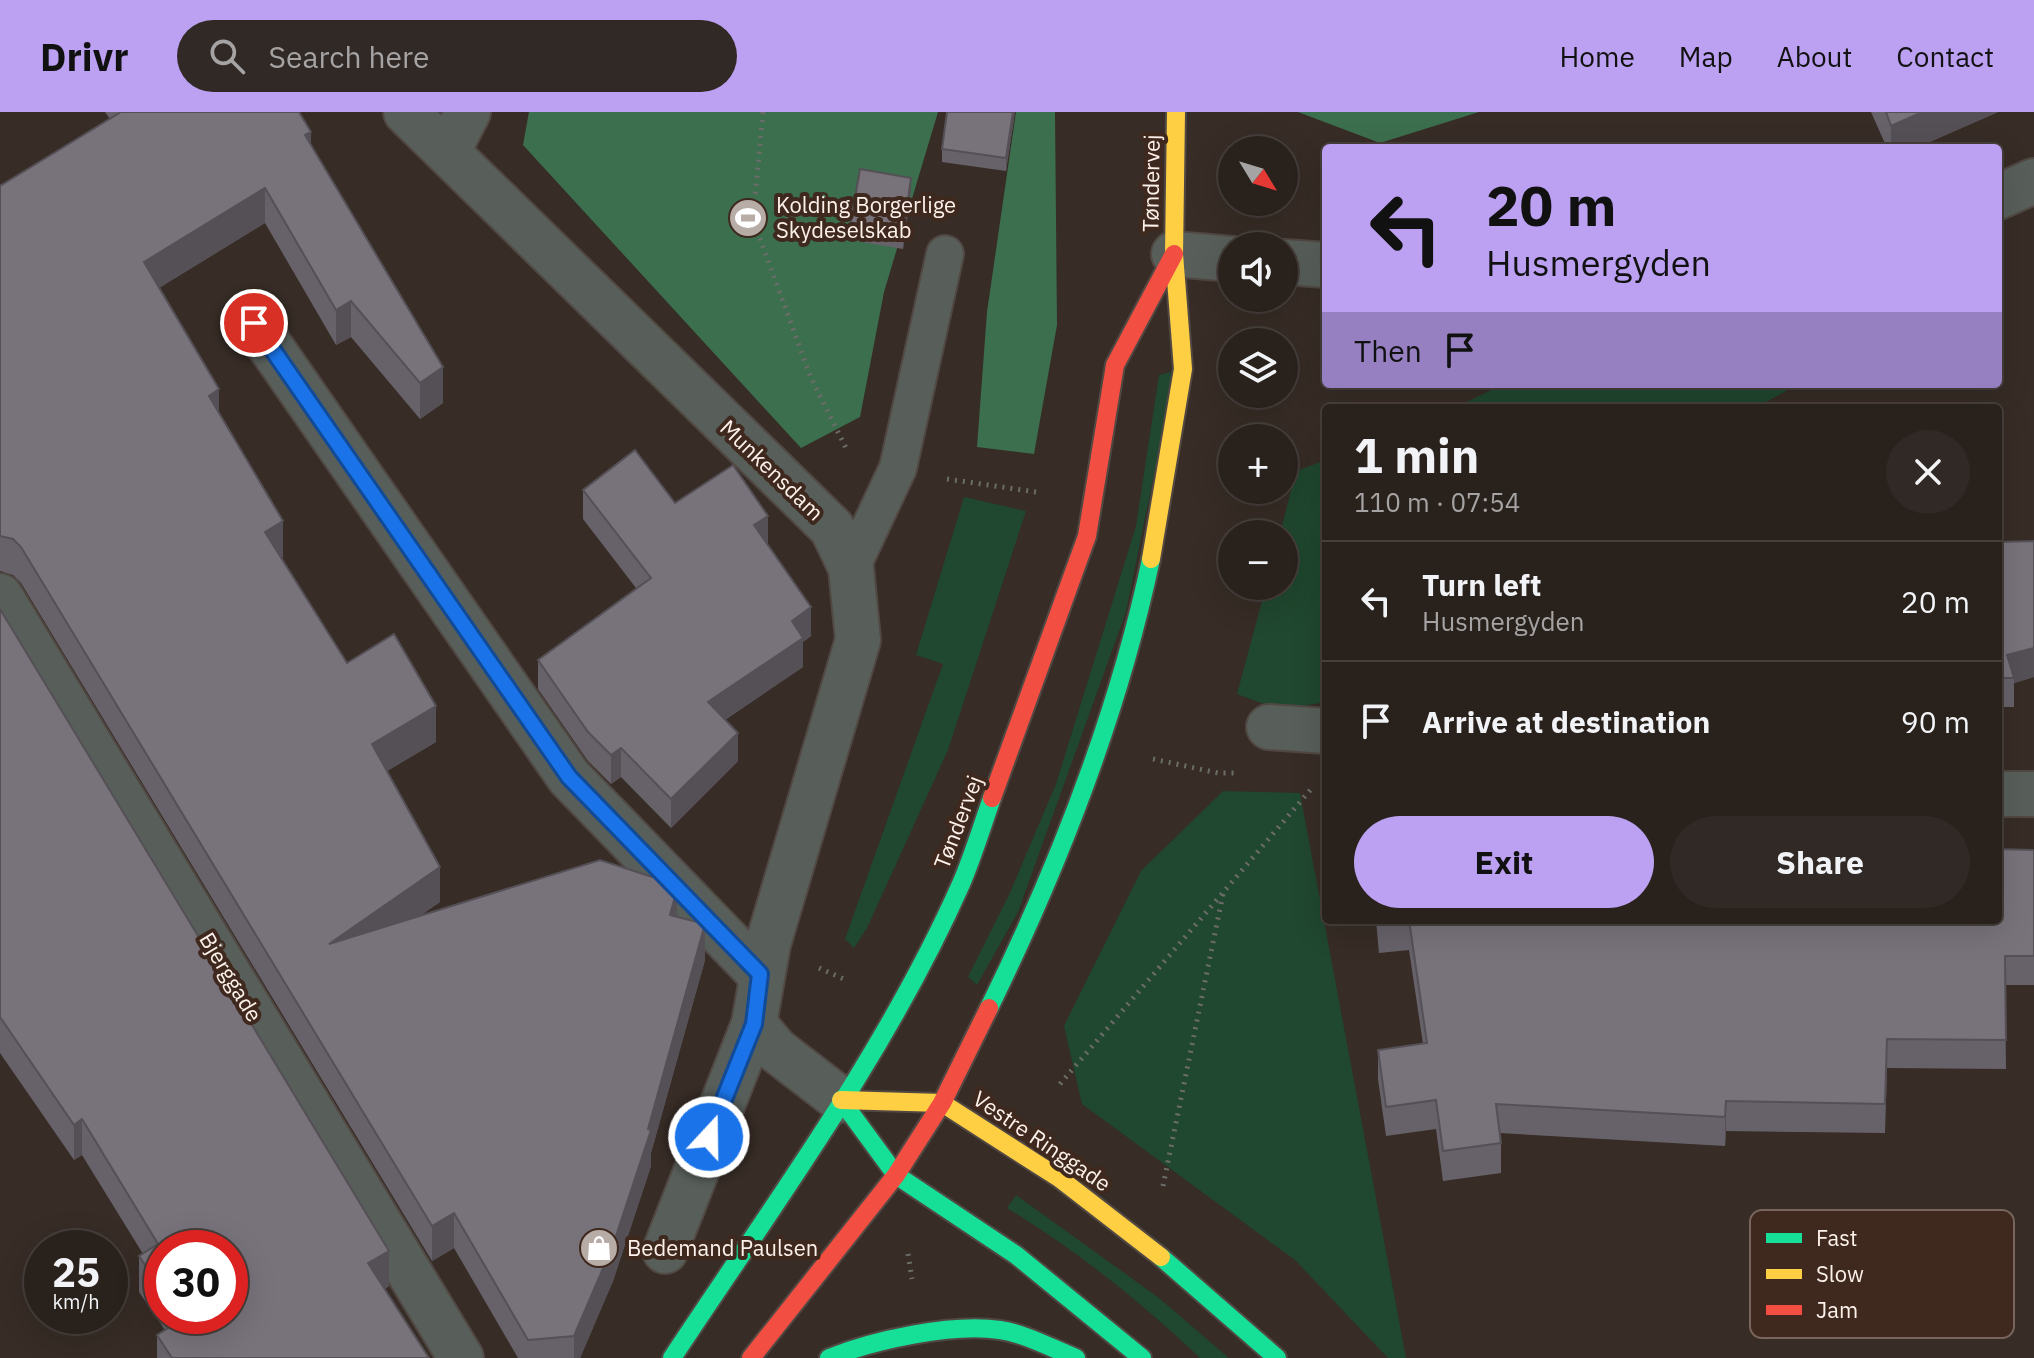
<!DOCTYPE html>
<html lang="en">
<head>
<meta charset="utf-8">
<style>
	:root { --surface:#29211c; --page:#312925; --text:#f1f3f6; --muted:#a5a3a3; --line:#453e3b; --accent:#bca0f2 }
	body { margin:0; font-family:"IBM Plex Sans",sans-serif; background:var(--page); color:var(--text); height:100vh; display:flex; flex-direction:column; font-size:30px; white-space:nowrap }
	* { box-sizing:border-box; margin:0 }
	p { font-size:26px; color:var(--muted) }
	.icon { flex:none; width:44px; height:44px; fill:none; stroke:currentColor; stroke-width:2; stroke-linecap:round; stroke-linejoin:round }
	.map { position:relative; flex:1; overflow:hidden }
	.details { position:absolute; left:1322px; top:292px; width:680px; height:520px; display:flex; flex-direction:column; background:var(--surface); border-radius:8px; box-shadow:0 8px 32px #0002,0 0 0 2px var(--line) }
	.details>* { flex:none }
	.hud { position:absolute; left:1322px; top:32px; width:680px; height:244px; border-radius:8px; box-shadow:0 8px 32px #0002,0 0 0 2px var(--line); background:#bca0f2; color:#111; overflow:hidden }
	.needle { width:52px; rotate:128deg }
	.buttons { position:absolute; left:1218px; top:24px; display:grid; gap:16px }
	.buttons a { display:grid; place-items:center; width:80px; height:80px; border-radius:50%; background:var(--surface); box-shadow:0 8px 32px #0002,0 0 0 2px var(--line); font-size:40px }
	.speed { position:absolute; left:24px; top:1118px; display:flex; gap:16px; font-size:40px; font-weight:700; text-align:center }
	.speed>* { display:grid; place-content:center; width:104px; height:104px; border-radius:50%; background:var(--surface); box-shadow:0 8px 32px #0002,0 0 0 2px var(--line); line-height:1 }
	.speed small { font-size:20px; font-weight:400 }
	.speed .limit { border:12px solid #d22; background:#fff; color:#111 }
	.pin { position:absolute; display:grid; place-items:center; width:68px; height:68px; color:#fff; margin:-34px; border:4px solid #fff; border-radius:50%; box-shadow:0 2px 8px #0007 }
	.me { position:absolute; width:88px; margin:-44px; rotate:21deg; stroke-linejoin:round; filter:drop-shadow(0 0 6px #0008) }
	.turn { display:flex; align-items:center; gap:28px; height:168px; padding:0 32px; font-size:36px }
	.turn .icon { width:104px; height:104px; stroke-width:2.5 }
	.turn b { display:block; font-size:56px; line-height:68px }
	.then { display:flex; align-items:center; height:76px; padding:0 32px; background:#0003; gap:16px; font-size:30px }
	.round { display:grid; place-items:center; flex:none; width:84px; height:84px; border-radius:42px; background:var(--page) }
	.head { display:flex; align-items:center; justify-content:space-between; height:136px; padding:0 32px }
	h1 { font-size:48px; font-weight:800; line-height:60px }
	.button { display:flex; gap:16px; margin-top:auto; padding:16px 32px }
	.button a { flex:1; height:92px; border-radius:48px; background:var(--accent); color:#111; font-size:32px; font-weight:800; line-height:92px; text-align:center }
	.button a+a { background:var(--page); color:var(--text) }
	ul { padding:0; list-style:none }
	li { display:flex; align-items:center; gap:24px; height:120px; padding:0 32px; border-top:2px solid var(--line) }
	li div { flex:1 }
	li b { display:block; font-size:30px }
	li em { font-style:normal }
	header { display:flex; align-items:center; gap:48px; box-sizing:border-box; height:112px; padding:0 40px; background:var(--accent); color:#111 }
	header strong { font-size:38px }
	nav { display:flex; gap:44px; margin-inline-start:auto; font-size:28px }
	.search { width:560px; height:72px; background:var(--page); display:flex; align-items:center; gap:20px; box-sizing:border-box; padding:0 28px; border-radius:44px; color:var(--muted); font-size:30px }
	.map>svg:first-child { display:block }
</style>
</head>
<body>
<header>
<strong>Drivr</strong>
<div class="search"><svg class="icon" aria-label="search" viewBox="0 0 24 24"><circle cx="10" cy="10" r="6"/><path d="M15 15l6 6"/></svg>Search here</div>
<nav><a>Home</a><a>Map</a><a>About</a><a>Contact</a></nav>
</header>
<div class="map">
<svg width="2034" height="1246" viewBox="0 0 2034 1246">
	<rect width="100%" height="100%" fill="#372c26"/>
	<path fill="#20472f" d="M1175,259L1126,500L1018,800L977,873L968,865L1009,783L1056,672L1136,414L1159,263Z
		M1504,272H1799L1755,296H1454Z
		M1326,348V590L1280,598L1237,582L1266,474H1284V422H1280L1296,359Z
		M964,385L1026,399L948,638L867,816L854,836L845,827L943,552L916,543Z
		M1223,679L1300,681L1406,1246H1388L1295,1148L1082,992L1064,914L1141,759Z
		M1016,1083L1159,1186L1229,1246H1200C1140,1189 1077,1139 1007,1096Z"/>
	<path fill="#3c6f4e" d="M529,0H938L884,180L860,305L801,336L523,33Z
		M1016,0H1055L1057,213L1034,342L977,335L987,200Z
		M1298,0H1479L1380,31Z"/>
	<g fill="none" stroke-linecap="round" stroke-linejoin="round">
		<defs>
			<path id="lane" d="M851,456L898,356L945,142"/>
			<path id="street" d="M406,0L832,416L851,456L858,528L768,832L754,912L776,938L841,988
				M448,39L468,0
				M1998,85L2034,69
				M1174,142L1232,147
				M1284,150L1326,153
				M254,211L569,665L760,862
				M0,484L461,1246
				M1269,615L1326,619
				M1998,682H2034
				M665,1139L754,912"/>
			<path id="fast" d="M989,896C1059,753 1118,603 1151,447
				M841,988L896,1063L1016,1143L1142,1246
				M1161,1145L1277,1246
				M672,1246C773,1093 886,941 961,772C973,744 982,714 992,686
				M829,1246C874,1228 952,1211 1000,1218C1026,1222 1051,1236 1076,1246"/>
			<path id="slow" d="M1151,447L1183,257L1174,142L1176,0
				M841,988L942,991L1059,1066L1161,1145"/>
			<path id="jam" d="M992,686L1087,424L1115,253L1174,142
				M751,1246L896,1063L942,991L989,896"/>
		</defs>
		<use href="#lane" stroke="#514843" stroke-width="40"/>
		<use href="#street" stroke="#514843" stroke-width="48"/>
		<use href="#fast" stroke="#514843" stroke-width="22"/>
		<use href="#slow" stroke="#514843" stroke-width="22"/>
		<use href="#jam" stroke="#514843" stroke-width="22"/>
		<path stroke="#6c6d69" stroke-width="5" stroke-dasharray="2 6" stroke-linecap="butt" d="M763,0L753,107L811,266L847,338
			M947,367L1036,380
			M1153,647L1218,661H1237
			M819,856L846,868
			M1060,972L1312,676
			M1163,1074L1223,782
			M908,1142L912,1167"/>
		<use href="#lane" stroke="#585f5a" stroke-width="36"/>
		<use href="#street" stroke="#585f5a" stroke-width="44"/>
		<use href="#fast" stroke="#16e098" stroke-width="18"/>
		<use href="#slow" stroke="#ffcf43" stroke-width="18"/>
		<use href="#jam" stroke="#f24e42" stroke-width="18"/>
	</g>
	<path fill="#67626a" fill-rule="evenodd" d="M105,0H299L311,32L443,291L420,307L351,225L336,233L265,111L159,176L219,301L283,445L281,446L347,551L436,630L387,659L440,790L421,803L677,805L705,848L651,1041V1054L613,1169L580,1246H518L454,1136L432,1149L21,471L13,463L0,459V74L110,7Z
		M1015,0L1006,59L942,50V37Z
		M1871,0H1998L1916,36H1887Z
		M911,79L903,137L850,128V115Z
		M583,378L675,391L768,433L811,524L803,530V555L725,608L738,649L671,716L621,665L611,672L588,649L538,577V548L636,476L583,407Z
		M2034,429V565L2014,571V595H1998V430Z
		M0,497L389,1174L385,1177L429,1246H157V1223L165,1218L139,1180V1144L143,1142L82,1043L74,1048L0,941ZM162,1136L230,1204H162Z
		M2034,738V873H2005L2006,957L1887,956L1885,1021L1726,1019L1725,1034L1500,1021L1501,1031V1061L1443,1069L1436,1017L1386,1024L1378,967V938L1423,932L1409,838L1379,841L1376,808H1998Z"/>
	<path fill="#545056" d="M1013,0H1015L1006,59V46Z
		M1922,0H1998L1916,36H1891V14Z
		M311,20V55L305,23Z
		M911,66V79L903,137V124Z
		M265,76V111L144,185V150Z
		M351,189V225L336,233V198Z
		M443,255V291L420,307V271Z
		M219,277V313L209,284Z
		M768,404V433L754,413Z
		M283,409V445L265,456V420Z
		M811,495V524L803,530V555L708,619V590L792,509Z
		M2034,536V565L2014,571V566L2007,543Z
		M436,594V630L372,668V632Z
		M738,621V649L671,716V687Z
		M621,636V665L611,672V643Z
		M440,755V790L329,867V832Z
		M677,777V812L670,803Z
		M705,812V848L651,1041V1054L613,1169L580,1246H574V1224L648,1017Z
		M1726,989V1019L1725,1034V1005Z
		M82,1007V1043L74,1048V1013Z
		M454,1101V1136L432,1149V1114Z
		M389,1139V1174L368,1186V1151Z"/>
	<path fill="#78727b" stroke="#545056" stroke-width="2" d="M121,0H299L311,20L305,23L443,255L420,271L351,189L336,198L265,76L144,150L219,277L209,284L283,409L265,420L347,551L394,522L436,594L372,632L440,755L329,832L600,748L671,771L677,777L670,803L705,812L648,1017L651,1018L613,1133L574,1224L528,1228L454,1101L432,1114L21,435L13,427L0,424V74Z
		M947,0H1013L1006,46L942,37Z
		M1886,0H1922L1891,14Z
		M860,57L911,66L903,124L850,115Z
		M635,338L675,391L733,353L768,404L754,413L811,495L792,509L803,526L708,590L738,621L671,687L621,636L611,643L588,620L538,548L651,466L583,378Z
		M2034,429V536L2007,543L2014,566H1998V430Z
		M0,497L389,1139L368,1151L429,1246H172L157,1223L182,1207L180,1204H230V1136H162V1178L139,1144L158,1132L82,1007L74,1013L0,905Z
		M1998,737L2034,738V844H2005L2006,928L1887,927L1885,992L1726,989L1725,1005L1496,992L1501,1031L1443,1039L1436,988L1386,995L1378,938L1427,931L1409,808L1379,812V808H1998Z"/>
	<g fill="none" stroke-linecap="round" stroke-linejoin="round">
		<defs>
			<path id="route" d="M254,211L569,665L760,862L754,912L709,1025"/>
		</defs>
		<use href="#route" stroke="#114b97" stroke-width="20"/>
		<use href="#route" stroke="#1a73e8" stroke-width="14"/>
	</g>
	<defs>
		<symbol id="stadium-disc" viewBox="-11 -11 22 22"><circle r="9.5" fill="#b8aca6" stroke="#3f291e"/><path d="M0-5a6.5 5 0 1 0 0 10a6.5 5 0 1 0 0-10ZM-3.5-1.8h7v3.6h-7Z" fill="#fff"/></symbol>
		<symbol id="shop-disc" viewBox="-11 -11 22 22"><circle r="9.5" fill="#b8aca6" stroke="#3f291e"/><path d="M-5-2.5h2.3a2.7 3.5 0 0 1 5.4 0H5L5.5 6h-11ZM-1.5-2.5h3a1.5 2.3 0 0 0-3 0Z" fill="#fff"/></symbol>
	</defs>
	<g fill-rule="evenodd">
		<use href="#stadium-disc" x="726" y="84" width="44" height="44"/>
		<use href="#shop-disc" x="577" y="1114" width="44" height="44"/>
	</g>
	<g text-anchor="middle" stroke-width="8" stroke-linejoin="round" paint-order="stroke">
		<g font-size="22" fill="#fdf1eb" stroke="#3f291e">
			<text transform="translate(1151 71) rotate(-89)" y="8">Tøndervej</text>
			<text transform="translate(772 358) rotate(44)" y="8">Munkensdam</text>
			<text transform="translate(958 710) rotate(-69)" y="8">Tøndervej</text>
			<text transform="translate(231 865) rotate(59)" y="8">Bjerggade</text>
			<text transform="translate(1042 1029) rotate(34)" y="8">Vestre Ringgade</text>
		</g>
		<g font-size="22" fill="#fdf1eb" stroke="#3f291e" text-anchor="start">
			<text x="776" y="101">Kolding Borgerlige<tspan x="776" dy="25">Skydeselskab</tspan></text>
			<text x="627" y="1144">Bedemand Paulsen</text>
		</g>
	</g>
	<rect x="1750" y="1098" width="264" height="128" rx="12" fill="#3f291e" stroke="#78655c" stroke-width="2"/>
	<rect x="1766" y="1121" width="36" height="10" fill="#16e098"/>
	<rect x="1766" y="1157" width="36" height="10" fill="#ffcf43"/>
	<rect x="1766" y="1193" width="36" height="10" fill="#f24e42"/>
	<g font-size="22" fill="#fdf1eb">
		<text x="1816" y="1134">Fast</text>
		<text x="1816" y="1170">Slow</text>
		<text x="1816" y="1206">Jam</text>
	</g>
</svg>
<div class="buttons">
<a><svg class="needle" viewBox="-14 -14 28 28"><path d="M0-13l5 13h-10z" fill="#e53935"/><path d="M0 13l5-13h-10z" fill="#a5a3a3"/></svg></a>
<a><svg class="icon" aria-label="sound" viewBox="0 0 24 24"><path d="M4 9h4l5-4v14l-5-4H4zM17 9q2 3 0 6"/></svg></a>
<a><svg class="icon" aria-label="layers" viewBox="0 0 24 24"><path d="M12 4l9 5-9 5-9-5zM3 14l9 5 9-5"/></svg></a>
<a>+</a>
<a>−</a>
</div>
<div class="speed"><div>25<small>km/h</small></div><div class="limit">30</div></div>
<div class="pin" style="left:254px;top:211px;background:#d93025"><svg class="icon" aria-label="arrive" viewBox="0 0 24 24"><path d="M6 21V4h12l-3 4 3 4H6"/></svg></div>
<svg class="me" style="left:709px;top:1025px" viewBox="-20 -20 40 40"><circle r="17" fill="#1a73e8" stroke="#fff" stroke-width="3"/><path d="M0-11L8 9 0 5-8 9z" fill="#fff"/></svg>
<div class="hud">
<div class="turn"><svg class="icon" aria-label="left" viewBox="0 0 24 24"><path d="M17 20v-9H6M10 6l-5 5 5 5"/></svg><div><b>20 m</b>Husmergyden</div></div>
<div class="then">Then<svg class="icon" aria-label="arrive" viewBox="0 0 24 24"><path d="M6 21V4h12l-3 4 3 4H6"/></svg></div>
</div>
<section class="details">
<div class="head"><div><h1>1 min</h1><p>110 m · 07:54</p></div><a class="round"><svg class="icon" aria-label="close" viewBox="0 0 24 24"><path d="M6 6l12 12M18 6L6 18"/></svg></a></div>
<ul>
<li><svg class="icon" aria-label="left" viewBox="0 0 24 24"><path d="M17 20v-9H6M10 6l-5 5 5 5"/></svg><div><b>Turn left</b><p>Husmergyden</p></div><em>20 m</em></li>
<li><svg class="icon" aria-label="arrive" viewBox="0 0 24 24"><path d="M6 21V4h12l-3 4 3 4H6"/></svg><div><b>Arrive at destination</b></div><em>90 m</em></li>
</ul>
<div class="button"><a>Exit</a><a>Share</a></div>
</section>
</div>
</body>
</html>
